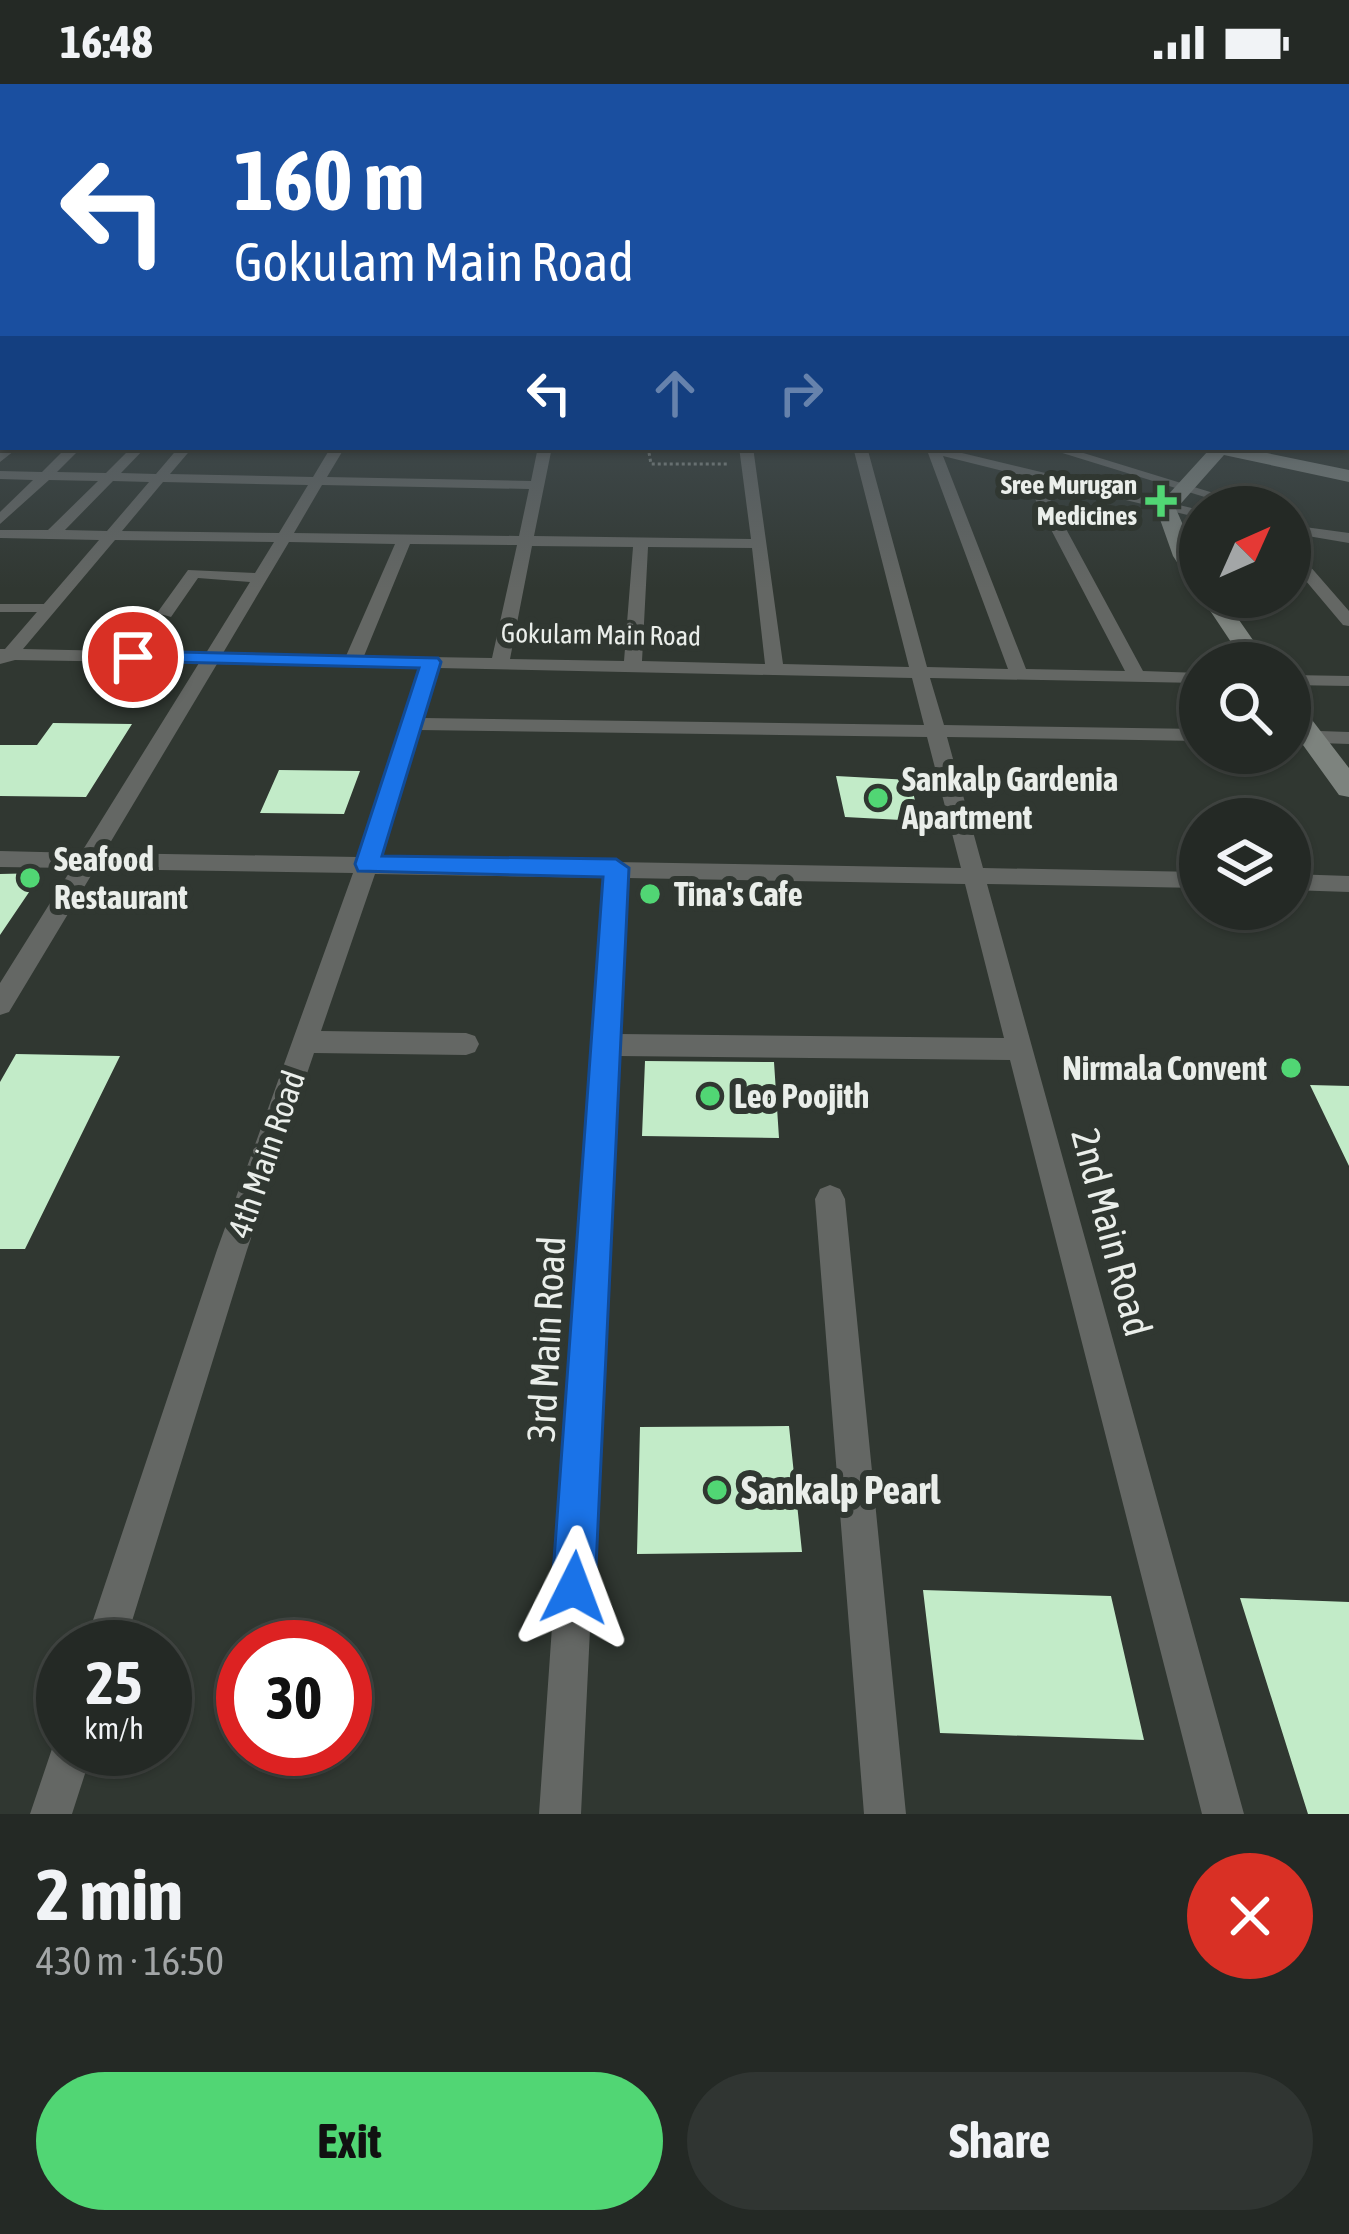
<!DOCTYPE html>
<html lang="en">
<head>
<meta charset="utf-8">
<style>
	:root { --surface:#242925; --page:#303532; --text:#f1f3f6; --muted:#a3a6a7; --line:#414542; --accent:#51d674 }
	body { margin:0; font-family:"Asap Condensed",sans-serif; background:var(--page); color:var(--text); height:100vh; display:flex; flex-direction:column; font-size:45px; white-space:nowrap }
	* { box-sizing:border-box; margin:0 }
	p { font-size:39px; color:var(--muted) }
	.icon { flex:none; width:66px; height:66px; fill:none; stroke:currentColor; stroke-width:2; stroke-linecap:round; stroke-linejoin:round }
	.map { position:relative; height:1730px; overflow:hidden }
	.sheet { display:flex; flex-direction:column; background:var(--surface); flex:1 }
	.sheet>* { flex:none }
	.banner { position:absolute; left:0px; top:0px; width:1350px; height:366px; box-shadow:0 3px 9px #0004,0 0 0 3px var(--line); background:#1a4fa0; color:#fff; overflow:hidden }
	.needle { width:78px; rotate:45deg }
	.controls { position:absolute; left:1179px; top:402px; display:grid; gap:24px }
	.controls a { display:grid; place-items:center; width:132px; height:132px; border-radius:50%; background:var(--surface); box-shadow:0 3px 9px #0004,0 0 0 3px var(--line); font-size:60px }
	.speed { position:absolute; left:36px; top:1536px; display:flex; gap:24px; font-size:60px; font-weight:700; text-align:center }
	.speed>* { display:grid; place-content:center; width:156px; height:156px; border-radius:50%; background:var(--surface); box-shadow:0 3px 9px #0004,0 0 0 3px var(--line); line-height:1 }
	.speed small { font-size:30px; font-weight:400 }
	.speed .limit { border:18px solid #d22; background:#fff; color:#111 }
	.pin { position:absolute; display:grid; place-items:center; width:102px; height:102px; color:#fff; margin:-51px; border:6px solid #fff; border-radius:50%; box-shadow:0 3px 12px #0007 }
	.me { position:absolute; width:132px; margin:-66px; rotate:3deg; stroke-linejoin:round; filter:drop-shadow(0 0 9px #0008) }
	.turn { display:flex; align-items:center; gap:42px; height:252px; padding:0 36px; font-size:54px }
	.turn .icon { width:156px; height:156px; stroke-width:2.5 }
	.turn b { display:block; font-size:84px; line-height:102px }
	.lanes { display:flex; align-items:center; height:114px; padding:0 36px; background:#0003; justify-content:center; gap:60px; direction:ltr }
	.lanes .off { opacity:.35 }
	.round { display:grid; place-items:center; flex:none; width:126px; height:126px; border-radius:63px; background:var(--page) }
	.head { display:flex; align-items:center; justify-content:space-between; height:204px; padding:0 36px }
	h1 { font-size:72px; font-weight:700; line-height:90px }
	.primary-button { display:flex; gap:24px; margin-top:auto; padding:24px 36px }
	.primary-button a { flex:1; height:138px; border-radius:72px; background:var(--accent); color:#111; font-size:48px; font-weight:700; line-height:138px; text-align:center }
	.primary-button a+a { background:var(--page); color:var(--text) }
	.status { display:flex; justify-content:space-between; align-items:center; height:84px; padding:0 60px; background:var(--surface); direction:ltr }
	.status svg { height:33px; fill:currentColor }
	.map>svg:first-child { display:block }
</style>
</head>
<body>
<div class="status"><b>16:48</b><svg viewBox="0 0 49 12"><path d="M0 12V9h3v3zM5 12V6h3v6zM10 12V3h3v9zM15 12V0h3v12zM26 1h20v11H26zM47 4h2v5h-2z"/></svg></div>
<div class="map">
<svg width="1349" height="1730" viewBox="0 0 1349 1730">
	<rect width="100%" height="100%" fill="#303731"/>
	<path fill="#c2ebc8" d="M53,639L132,640L86,713L0,712V661H37Z
		M279,686L360,687L344,730L260,729Z
		M836,692L910,696L920,737L845,733Z
		M42,789L0,851V790Z
		M16,970L120,972L25,1165H0V998Z
		M645,977L774,978L779,1054L642,1052Z
		M1310,1001L1349,1002V1082Z
		M789,1342L802,1468L637,1470L640,1343Z
		M923,1506L1111,1512L1144,1656L940,1649Z
		M1240,1514L1349,1518V1730H1308Z"/>
	<g fill="none" stroke-linecap="round" stroke-linejoin="round">
		<path stroke="#878d88" stroke-width="3" stroke-dasharray="3 3" stroke-linecap="butt" d="M648,363L651,380H729"/>
		<path stroke="#646764" stroke-width="8" d="M0,524H49"/>
		<path fill="#646764" fill-rule="evenodd" d="M3,315V324L0,325V316Z
			M1347,331H1349V339H1347Z
			M4,363H19L0,378V367Z
			M67,363H82L57,388L106,389L132,363H146L121,389L156,390L179,363H193L170,390L313,393L331,363H345L327,393L531,397L538,363H552L534,452L751,455L739,363H753L783,580L909,583L853,363H867L927,583L1008,585L928,369L914,363H937L1200,426V434L1039,395L1143,587L1200,589V599L930,594L944,641L1200,645V657L947,653L983,784L1200,788V804L987,800L1244,1730H1202L1010,976L618,972L581,1730H539L604,794L375,790L321,947L466,949L475,952L479,960L475,968L466,971L314,969L247,1166L124,1563H84L217,1166L353,789L95,785L9,928L0,931V899L72,784L0,783V767L81,769L199,579L15,576L0,580V565H5L99,456L0,454V446H48L98,397L49,396L0,440V428L33,396L0,395V387L42,388ZM943,372L1023,392L1125,587L1026,585ZM113,397L149,398L107,447L65,446ZM163,398L308,401L279,449L122,447ZM322,401L529,405L519,452L294,449ZM115,456L274,458L255,489L188,486L157,529L171,533L198,494L250,498L206,569L23,565ZM289,458L395,460L346,572L223,569ZM410,460L517,461L492,574L364,572ZM532,462L633,463L624,577L510,575ZM648,463L752,464L765,580L642,577ZM217,580L420,584L358,773L104,769ZM438,584L912,594L924,641L423,634ZM419,646L927,653L961,784L380,774ZM627,794L965,800L1004,954L619,950Z
			M1043,363H1064L1259,423H1237Z
			M1290,441L1349,449V459L1290,449Z
			M1290,463L1295,465L1349,527V542L1343,541L1290,478Z
			M1290,591L1349,592V602L1290,601Z
			M1290,646L1349,648V660L1290,658Z
			M1290,790L1349,792V808L1290,806Z
			M830,1101L840,1105L845,1115L906,1730H864L815,1115L820,1105Z
			M63,1648V1665H93L72,1730H30L57,1650Z"/>
		<path fill="#7d837e" fill-rule="evenodd" d="M1203,363H1238L1349,386V398L1224,371L1176,425L1200,480V503L1192,501L1173,472L1156,424L1208,367Z
			M1201,513H1223L1269,579H1245Z
			M1290,617L1299,619L1349,684V713L1339,711L1290,643Z"/>
	</g>
	<linearGradient id="sky" x2="0" y2="1"><stop stop-color="#1a1e1b"/><stop offset="0.52" stop-color="#48535a"/><stop offset="1" stop-color="#48535a" stop-opacity="0"/></linearGradient>
	<rect width="1349" height="505" fill="url(#sky)"/>
	<path fill="#1a73e8" stroke="#114b97" stroke-width="3" d="M133,567L438,574L441,578L382,772L616,775L629,784L595,1504L589,1519L574,1525L558,1519L552,1504L603,793L358,787L355,780L419,584L126,577V568Z"/>
	<g fill="#51d674" stroke="#303731" stroke-width="4.5">
		<path d="M1155 399h12v12h12v12h-12v12h-12v-12h-12v-12h12z"/>
		<circle cx="878" cy="714" r="12"/>
		<circle cx="30" cy="794" r="12"/>
		<circle cx="650" cy="810" r="12"/>
		<circle cx="1291" cy="984" r="12"/>
		<circle cx="710" cy="1012" r="12"/>
		<circle cx="717" cy="1406" r="12"/>
	</g>
	<g text-anchor="middle" stroke-width="12" stroke-linejoin="round" paint-order="stroke">
		<g font-size="27" font-weight="bold" fill="#eaeeea" stroke="#303731" text-anchor="end">
			<text x="1137" y="410">Sree Murugan<tspan x="1137" dy="31">Medicines</tspan></text>
		</g>
		<g font-size="27" fill="#eaeeea" stroke="#303731">
			<text transform="translate(601 551) rotate(1)" y="9">Gokulam Main Road</text>
		</g>
		<g font-size="33" font-weight="bold" fill="#eaeeea" stroke="#303731" text-anchor="start">
			<text x="902" y="707">Sankalp Gardenia<tspan x="902" dy="38">Apartment</tspan></text>
			<text x="54" y="787">Seafood<tspan x="54" dy="38">Restaurant</tspan></text>
			<text x="674" y="822">Tina's Cafe</text>
			<text x="1267" y="996" text-anchor="end">Nirmala Convent</text>
			<text x="734" y="1024">Leo Poojith</text>
		</g>
		<g font-size="33" fill="#eaeeea" stroke="#303731">
			<text transform="translate(266 1070) rotate(-71)" y="12">4th Main Road</text>
		</g>
		<g font-size="39" fill="#eaeeea" stroke="#303731">
			<text transform="translate(1112 1148) rotate(75)" y="14">2nd Main Road</text>
			<text transform="translate(546 1255) rotate(-87)" y="14">3rd Main Road</text>
		</g>
		<g font-size="39" font-weight="bold" fill="#eaeeea" stroke="#303731" text-anchor="start">
			<text x="741" y="1420">Sankalp Pearl</text>
		</g>
	</g>
</svg>
<div class="controls">
<a><svg class="needle" viewBox="-14 -14 28 28"><path d="M0-13l5 13h-10z" fill="#e53935"/><path d="M0 13l5-13h-10z" fill="#a3a6a7"/></svg></a>
<a><svg class="icon" aria-label="search" viewBox="0 0 24 24"><circle cx="10" cy="10" r="6"/><path d="M15 15l6 6"/></svg></a>
<a><svg class="icon" aria-label="layers" viewBox="0 0 24 24"><path d="M12 4l9 5-9 5-9-5zM3 14l9 5 9-5"/></svg></a>
</div>
<div class="speed"><div>25<small>km/h</small></div><div class="limit">30</div></div>
<div class="pin" style="left:133px;top:573px;background:#d93025"><svg class="icon" aria-label="arrive" viewBox="0 0 24 24"><path d="M6 21V4h12l-3 4 3 4H6"/></svg></div>
<svg class="me" style="left:574px;top:1504px" viewBox="-20 -20 40 40"><path d="M0-17L14 15 0 8-14 15z" fill="#1a73e8" stroke="#fff" stroke-width="4"/></svg>
<div class="banner">
<div class="turn"><svg class="icon" aria-label="left" viewBox="0 0 24 24"><path d="M17 20v-9H6M10 6l-5 5 5 5"/></svg><div><b>160 m</b>Gokulam Main Road</div></div>
<div class="lanes"><svg class="icon" aria-label="left" viewBox="0 0 24 24"><path d="M17 20v-9H6M10 6l-5 5 5 5"/></svg><svg class="icon off" aria-label="ahead" viewBox="0 0 24 24"><path d="M12 20V5M6 11l6-6 6 6"/></svg><svg class="icon off" aria-label="right" viewBox="0 0 24 24"><path d="M7 20v-9h11M14 6l5 5-5 5"/></svg></div>
</div>
</div>
<section class="sheet">
<div class="head"><div><h1>2 min</h1><p>430 m · 16:50</p></div><a class="round" style="background:#d93025;color:#fff"><svg class="icon" aria-label="close" viewBox="0 0 24 24"><path d="M6 6l12 12M18 6L6 18"/></svg></a></div>
<div class="primary-button"><a>Exit</a><a>Share</a></div>
</section>
</body>
</html>
